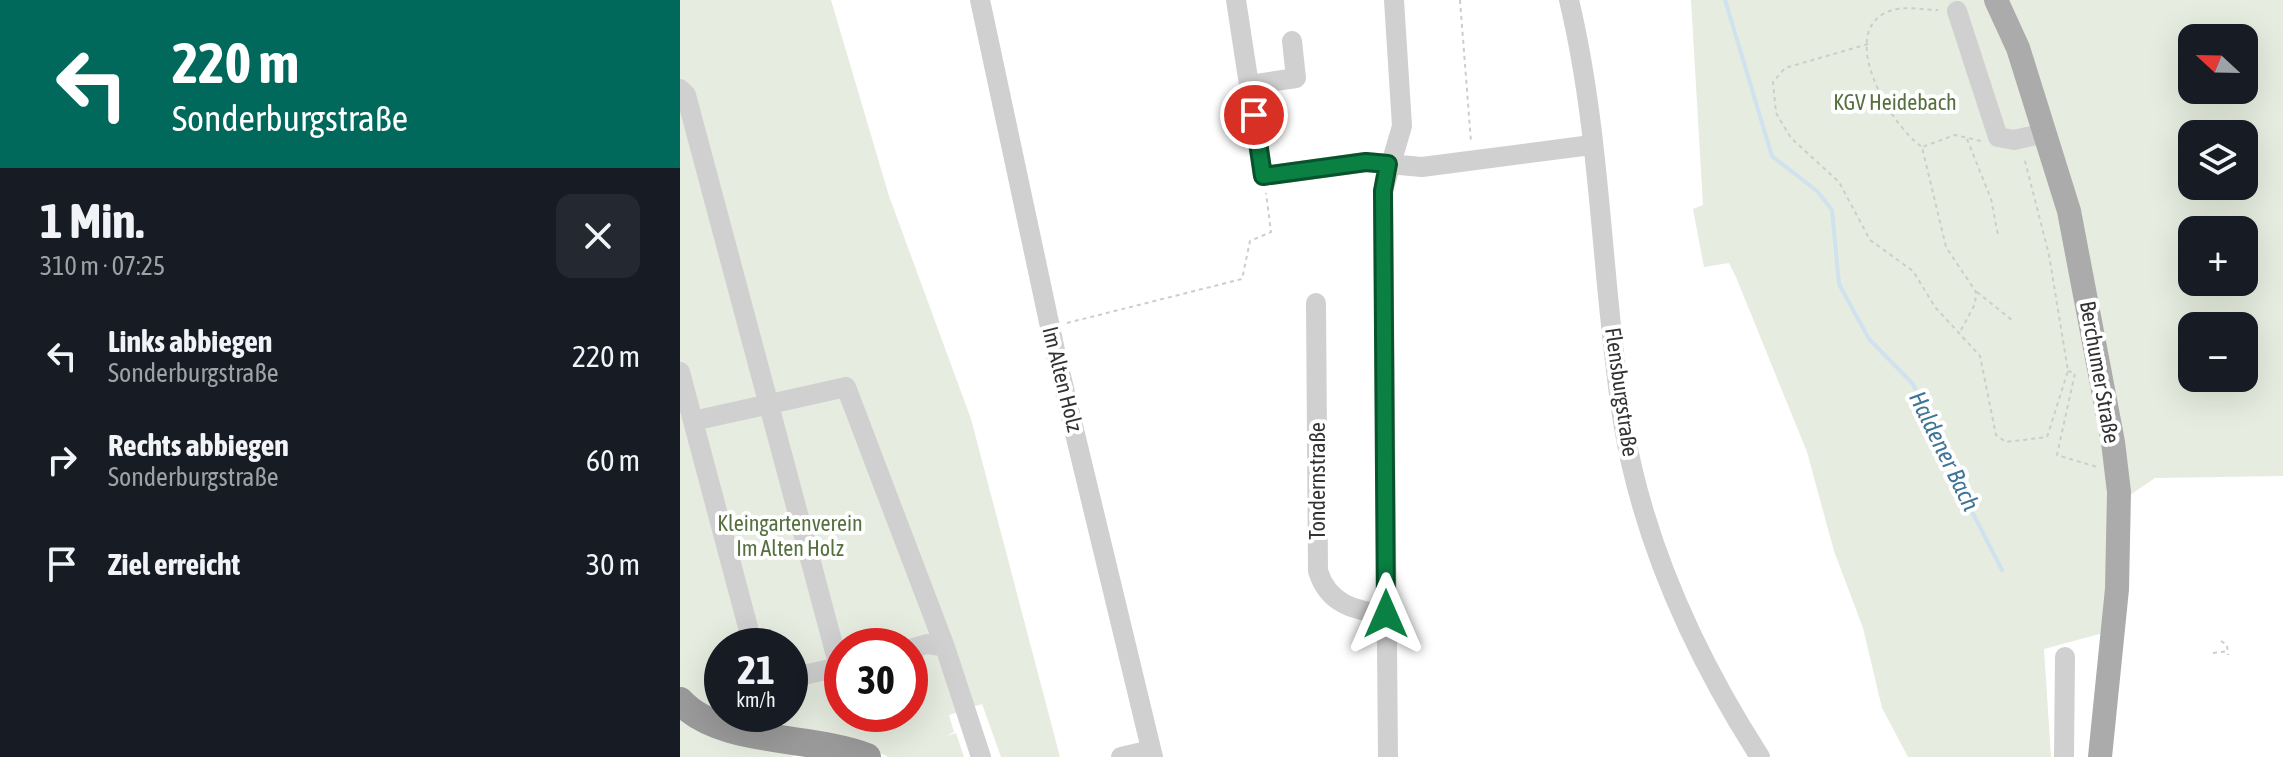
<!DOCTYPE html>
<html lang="de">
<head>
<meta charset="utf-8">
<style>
	:root { --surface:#171b24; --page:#242831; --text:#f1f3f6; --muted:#9ea1a6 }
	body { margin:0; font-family:"Asap Condensed",sans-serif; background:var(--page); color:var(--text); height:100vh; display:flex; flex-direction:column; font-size:30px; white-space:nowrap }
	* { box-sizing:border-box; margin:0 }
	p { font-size:26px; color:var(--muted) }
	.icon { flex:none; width:44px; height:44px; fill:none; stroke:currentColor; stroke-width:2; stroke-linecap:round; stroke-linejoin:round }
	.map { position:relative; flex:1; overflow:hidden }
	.side { display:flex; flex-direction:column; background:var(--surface); width:680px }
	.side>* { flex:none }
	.banner { background:#00695c; color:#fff; overflow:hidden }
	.needle { width:52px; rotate:292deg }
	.fabs { position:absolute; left:1498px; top:24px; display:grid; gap:16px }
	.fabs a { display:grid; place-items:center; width:80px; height:80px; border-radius:16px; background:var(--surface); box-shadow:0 8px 32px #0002; font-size:40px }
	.speed { position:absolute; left:24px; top:628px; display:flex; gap:16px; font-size:40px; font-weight:700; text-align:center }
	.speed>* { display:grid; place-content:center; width:104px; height:104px; border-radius:50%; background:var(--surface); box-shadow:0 8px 32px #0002; line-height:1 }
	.speed small { font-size:20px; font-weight:400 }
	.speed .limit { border:12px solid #d22; background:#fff; color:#111 }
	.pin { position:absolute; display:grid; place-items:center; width:68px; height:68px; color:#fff; margin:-34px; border:4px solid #fff; border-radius:50%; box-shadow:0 2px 8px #0007 }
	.me { position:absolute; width:88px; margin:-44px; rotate:0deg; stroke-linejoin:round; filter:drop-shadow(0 0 6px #0008) }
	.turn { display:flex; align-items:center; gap:28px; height:168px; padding:0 40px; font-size:36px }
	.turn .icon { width:104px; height:104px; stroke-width:2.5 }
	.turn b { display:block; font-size:56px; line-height:68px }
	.round { display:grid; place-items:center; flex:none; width:84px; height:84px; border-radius:16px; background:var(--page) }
	.head { display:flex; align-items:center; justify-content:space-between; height:136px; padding:0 40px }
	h1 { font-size:48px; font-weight:700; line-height:60px }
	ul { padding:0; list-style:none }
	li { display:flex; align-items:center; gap:24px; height:104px; padding:0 40px }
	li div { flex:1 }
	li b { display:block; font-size:30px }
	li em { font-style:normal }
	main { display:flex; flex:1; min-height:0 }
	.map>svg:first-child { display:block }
</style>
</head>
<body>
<main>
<section class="side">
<div class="banner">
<div class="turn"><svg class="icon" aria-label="left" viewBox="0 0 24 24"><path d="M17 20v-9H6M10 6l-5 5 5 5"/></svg><div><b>220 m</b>Sonderburgstraße</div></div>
</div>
<div class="head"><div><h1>1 Min.</h1><p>310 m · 07:25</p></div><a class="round"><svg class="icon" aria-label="close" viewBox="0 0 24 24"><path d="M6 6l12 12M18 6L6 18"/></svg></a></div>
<ul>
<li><svg class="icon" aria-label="left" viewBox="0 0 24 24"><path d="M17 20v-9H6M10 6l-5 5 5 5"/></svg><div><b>Links abbiegen</b><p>Sonderburgstraße</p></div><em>220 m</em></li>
<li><svg class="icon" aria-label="right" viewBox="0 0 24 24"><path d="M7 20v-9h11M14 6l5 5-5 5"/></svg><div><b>Rechts abbiegen</b><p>Sonderburgstraße</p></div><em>60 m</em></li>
<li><svg class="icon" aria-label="arrive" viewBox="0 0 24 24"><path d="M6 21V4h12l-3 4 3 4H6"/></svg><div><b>Ziel erreicht</b></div><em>30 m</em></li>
</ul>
</section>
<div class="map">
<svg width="1603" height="757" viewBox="0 0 1603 757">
	<rect width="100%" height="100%" fill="#fff"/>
	<path fill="#e6ecdf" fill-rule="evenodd" d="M0,0H151L209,196L291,419L380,757H321L302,704L269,715L274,732L267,736L276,733L284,757H208L182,743L42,714H110V646H42V714L0,687ZM162,646H230V714H162Z
		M1011,0H1603V476L1475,478L1431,508L1427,632L1364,649L1371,757H1228L1202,708L1183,628L1154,551L1127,452L1056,277L1049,263L1024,267L1013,209L1023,205ZM1512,38H1564V90H1512ZM1512,134H1564V186H1512ZM1512,230H1564V282H1512ZM1512,326H1564V378H1512Z
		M0,710L121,753L111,757H0Z"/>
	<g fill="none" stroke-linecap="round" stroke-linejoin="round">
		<path stroke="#cfe2ee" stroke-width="4" d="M1045,0L1092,156L1137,191L1152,210L1159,284L1189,339L1233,384L1266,461L1322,570"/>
		<path stroke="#cdcdcd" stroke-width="2" stroke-dasharray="4 4" stroke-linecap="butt" d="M780,0L791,142
			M1188,44L1105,68L1093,82L1096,113L1111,138L1159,182L1190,240L1233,271L1255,307L1300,356L1316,435L1326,442L1367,437L1388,371L1369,255L1344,157
			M1287,139L1311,199L1318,235
			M1241,146C1211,126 1157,34 1207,12C1221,5 1243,10 1258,10
			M1297,292L1333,321
			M387,323L562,279L570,241L591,232L586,193
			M1281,330L1295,304L1296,292L1266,247L1242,147L1275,135L1301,141
			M1388,371L1395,373L1377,455L1417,467
			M1541,641L1547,645L1548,655
			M1533,653L1548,651"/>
		<path stroke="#d0d0d0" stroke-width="20" d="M300,0L376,355L473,757
			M556,0L583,176L686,162L742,167L911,145
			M889,0C922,138 921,282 943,422C963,543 1014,654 1080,757
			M1277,11L1318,137L1334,140L1365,133
			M570,85L616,78L612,41
			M0,89L6,95L159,667L110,678
			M636,303L638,571C648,604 675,611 706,614
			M0,372L13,421
			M73,646L13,421L166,387L265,647L301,757
			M230,649L247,644L265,647
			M441,757L471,750
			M708,757L703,191L722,126L714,0
			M1384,757L1385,657"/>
		<path stroke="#ababab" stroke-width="24" d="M1316,0L1338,48L1389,211L1433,442L1439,492L1437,589L1420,757"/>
		<path stroke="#9a9a9a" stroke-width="28" d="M0,701C41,745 132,735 187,757"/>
	</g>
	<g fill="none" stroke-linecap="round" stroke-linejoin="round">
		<defs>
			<path id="route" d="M574,115L583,176L686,162L708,164L703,191L706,614"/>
		</defs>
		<use href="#route" stroke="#07532c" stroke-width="20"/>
		<use href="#route" stroke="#0b8043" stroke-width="14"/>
	</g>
	<g text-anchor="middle" stroke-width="8" stroke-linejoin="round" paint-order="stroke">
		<g font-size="22" fill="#56703f" stroke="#fff">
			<text x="1215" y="110">KGV Heidebach</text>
			<text x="110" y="531">Kleingartenverein<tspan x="110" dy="25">Im Alten Holz</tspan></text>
		</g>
		<g font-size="22" fill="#333" stroke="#fff">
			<text transform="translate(1420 372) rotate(80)" y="8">Berchumer Straße</text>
			<text transform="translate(383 379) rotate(76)" y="8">Im Alten Holz</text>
			<text transform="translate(942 392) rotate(82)" y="8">Flensburgstraße</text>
			<text transform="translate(637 481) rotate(-90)" y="8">Tondernstraße</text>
		</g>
		<g font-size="24" font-style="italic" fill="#3f7597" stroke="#fff">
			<text transform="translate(1264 451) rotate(64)" y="8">Haldener Bach</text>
		</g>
	</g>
</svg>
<div class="fabs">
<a><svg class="needle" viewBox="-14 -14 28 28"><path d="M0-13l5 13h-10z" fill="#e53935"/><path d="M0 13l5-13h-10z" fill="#9ea1a6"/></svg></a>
<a><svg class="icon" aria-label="layers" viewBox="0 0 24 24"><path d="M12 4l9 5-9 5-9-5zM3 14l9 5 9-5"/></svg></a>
<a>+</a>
<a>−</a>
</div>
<div class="speed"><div>21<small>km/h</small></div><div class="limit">30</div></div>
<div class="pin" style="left:574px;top:115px;background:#d93025"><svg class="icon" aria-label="arrive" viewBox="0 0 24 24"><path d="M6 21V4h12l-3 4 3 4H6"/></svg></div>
<svg class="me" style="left:706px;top:614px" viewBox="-20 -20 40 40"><path d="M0-17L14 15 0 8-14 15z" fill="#0b8043" stroke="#fff" stroke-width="4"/></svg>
</div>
</main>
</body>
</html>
